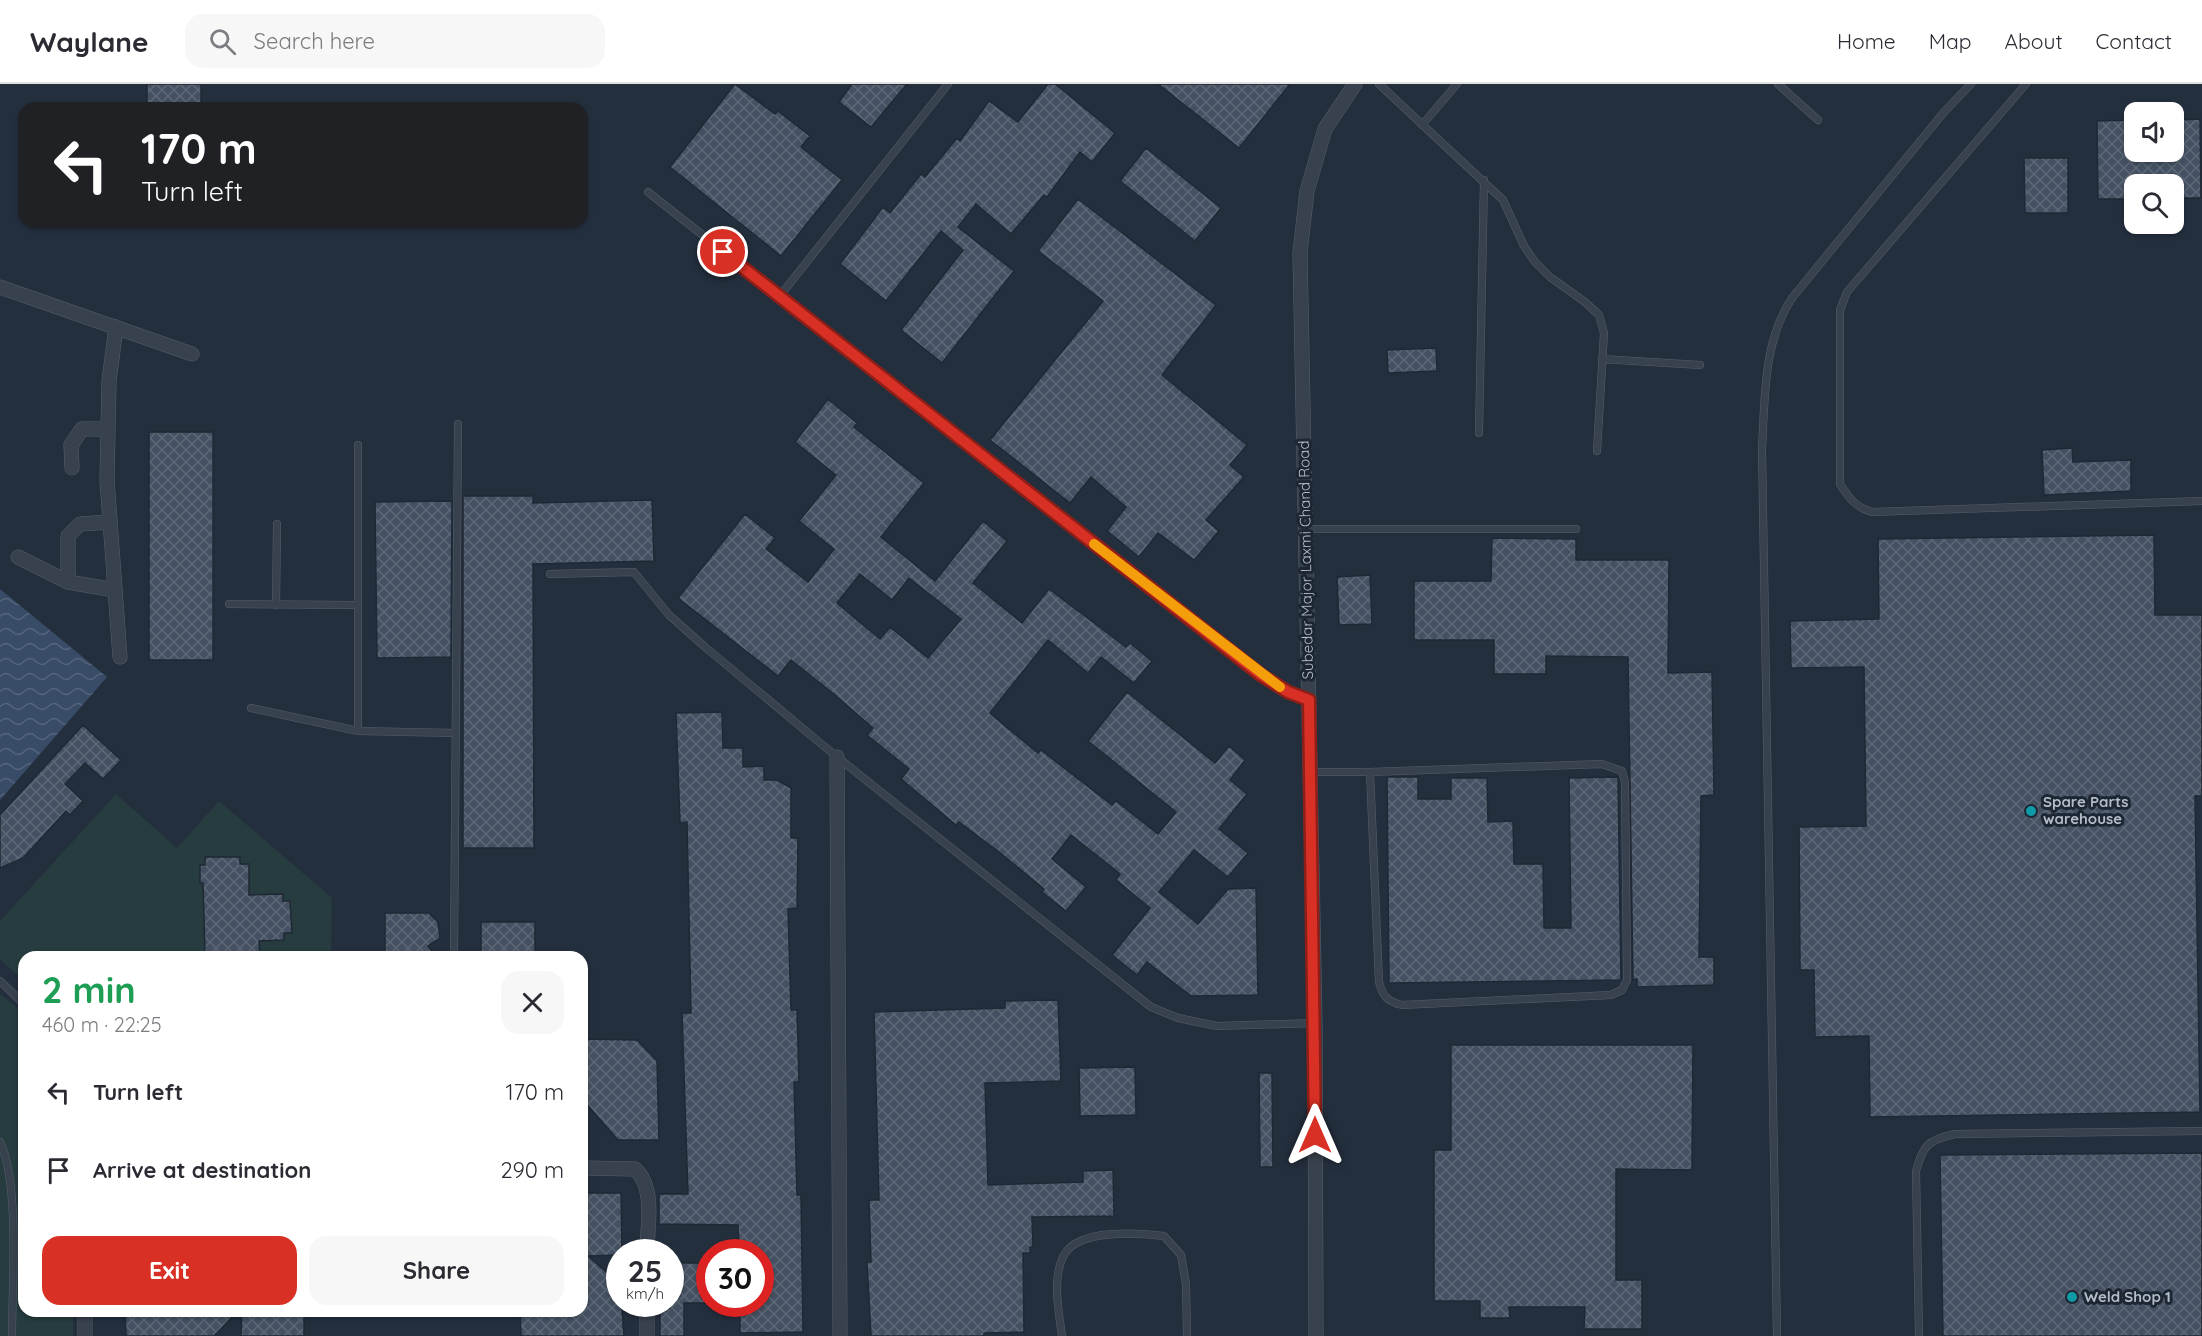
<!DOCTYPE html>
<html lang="en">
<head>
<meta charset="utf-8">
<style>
	:root { --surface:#fff; --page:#f7f7f7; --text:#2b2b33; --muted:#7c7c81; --line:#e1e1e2; --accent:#d93025 }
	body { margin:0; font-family:Quicksand,sans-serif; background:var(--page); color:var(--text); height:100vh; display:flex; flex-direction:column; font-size:22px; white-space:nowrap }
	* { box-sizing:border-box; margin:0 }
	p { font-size:20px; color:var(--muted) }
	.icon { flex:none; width:33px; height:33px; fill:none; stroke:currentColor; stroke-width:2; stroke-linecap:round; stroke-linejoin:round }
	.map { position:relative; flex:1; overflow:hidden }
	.side { position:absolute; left:18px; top:867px; width:570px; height:366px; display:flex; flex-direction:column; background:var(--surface); border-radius:18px; box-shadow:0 2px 4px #0004 }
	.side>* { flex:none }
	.hud { position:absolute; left:18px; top:18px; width:570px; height:126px; border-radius:18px; box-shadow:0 2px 4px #0004; background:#202124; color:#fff; overflow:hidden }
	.fabs { position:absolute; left:2124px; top:18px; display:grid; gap:12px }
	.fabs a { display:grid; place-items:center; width:60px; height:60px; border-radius:12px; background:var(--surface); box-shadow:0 2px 4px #0004; font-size:30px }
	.speed { position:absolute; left:606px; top:1155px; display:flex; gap:12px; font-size:30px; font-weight:700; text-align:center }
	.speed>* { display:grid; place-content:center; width:78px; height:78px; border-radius:50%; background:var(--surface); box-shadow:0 2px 4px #0004; line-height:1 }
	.speed small { font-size:15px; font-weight:400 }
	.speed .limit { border:9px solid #d22; background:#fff; color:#111 }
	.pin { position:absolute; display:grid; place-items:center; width:51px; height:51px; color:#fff; margin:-26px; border:3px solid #fff; border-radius:50%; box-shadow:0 2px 6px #0007 }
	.me { position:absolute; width:66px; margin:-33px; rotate:0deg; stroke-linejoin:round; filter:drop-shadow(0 0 4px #0008) }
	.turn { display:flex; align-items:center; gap:21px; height:126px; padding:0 24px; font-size:27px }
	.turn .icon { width:78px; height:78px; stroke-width:2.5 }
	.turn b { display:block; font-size:42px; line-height:51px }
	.round { display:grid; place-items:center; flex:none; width:63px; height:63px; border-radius:18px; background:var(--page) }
	.headline { display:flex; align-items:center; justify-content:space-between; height:102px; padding:0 24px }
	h1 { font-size:36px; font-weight:800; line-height:45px; color:#1e9e55 }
	.button { display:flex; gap:12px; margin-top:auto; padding:12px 24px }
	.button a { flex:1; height:69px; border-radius:18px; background:var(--accent); color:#fff; font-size:24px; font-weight:800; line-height:69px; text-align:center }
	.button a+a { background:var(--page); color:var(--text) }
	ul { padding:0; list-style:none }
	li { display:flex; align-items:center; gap:18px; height:78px; padding:0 24px }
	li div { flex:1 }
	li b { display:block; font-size:22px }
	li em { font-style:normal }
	header { display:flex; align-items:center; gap:36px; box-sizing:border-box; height:84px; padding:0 30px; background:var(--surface); border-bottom:2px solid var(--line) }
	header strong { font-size:28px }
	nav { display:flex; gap:33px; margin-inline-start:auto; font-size:21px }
	.search { width:420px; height:54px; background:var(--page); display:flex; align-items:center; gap:15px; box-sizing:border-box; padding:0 21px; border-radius:18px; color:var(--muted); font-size:22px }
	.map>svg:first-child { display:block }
</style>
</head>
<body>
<header>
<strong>Waylane</strong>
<div class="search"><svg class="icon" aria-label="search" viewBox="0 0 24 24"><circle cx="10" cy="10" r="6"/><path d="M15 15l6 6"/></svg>Search here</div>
<nav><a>Home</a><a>Map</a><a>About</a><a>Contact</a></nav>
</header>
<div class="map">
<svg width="2202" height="1252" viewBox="0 0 2202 1252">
	<defs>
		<pattern id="water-waves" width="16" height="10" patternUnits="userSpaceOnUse" patternTransform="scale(1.5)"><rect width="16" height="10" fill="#394c67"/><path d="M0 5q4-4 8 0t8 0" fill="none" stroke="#53647b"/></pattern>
		<pattern id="building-cross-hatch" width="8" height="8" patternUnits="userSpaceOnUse" patternTransform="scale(1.5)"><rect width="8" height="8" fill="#455162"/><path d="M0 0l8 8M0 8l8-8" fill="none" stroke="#5d6877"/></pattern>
	</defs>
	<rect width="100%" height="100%" fill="#242f3e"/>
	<path fill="#263c3f" d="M116,710L177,764L219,717L332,814L331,873H24V897L0,875V837Z
		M0,910L24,930V1227H73V1252H0Z"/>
	<path fill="url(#water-waves)" d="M0,505L107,593L0,716Z"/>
	<path fill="url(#building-cross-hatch)" stroke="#1f2835" stroke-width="1.5" fill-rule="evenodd" d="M147,0H201V24H147Z
		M735,0L775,30L778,27L810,52L801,63L842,96L781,172L670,83Z
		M852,0H907L871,43L839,18Z
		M1048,0H1055L1115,49L1092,78L1080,68L1047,113L1044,111L1011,150L976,120L958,143L1014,187L942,279L901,246L963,166L941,147L886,217L840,180L883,123L890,129L921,90L925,93L957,54L960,57L989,17L1018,38Z
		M1158,0H1290L1239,64Z
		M2200,35L2201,114H2174V100H2134V115H2098L2097,37L2134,36V68H2174V36Z
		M1146,64L1221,124L1195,157L1120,97Z
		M2024,74H2068V129H2025Z
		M1078,115L1216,221L1162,291L1247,361L1230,381L1244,393L1206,436L1219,447L1194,476L1158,449L1139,473L1107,447L1126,423L1091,393L1070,419L990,356L1103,217L1038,167Z
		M1436,264L1437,287L1388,289L1387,266Z
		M828,315L857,339L854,343L924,399L881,453L935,497L983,437L1007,457L973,499L1022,539L1049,505L1126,563L1130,559L1152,577L1134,599L1101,573L1088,589L1048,556L990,629L992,631L1038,669L1041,666L1112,721L1116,717L1158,750L1176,728L1088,657L1127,608L1215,679L1229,662L1245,676L1230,696L1247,710L1219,745L1248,769L1228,793L1194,766L1159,808L1198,840L1228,805L1256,804L1258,911L1191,912L1147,878L1137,891L1112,871L1150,824L1116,796L1120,790L1071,751L1052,775L1086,803L1066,827L1042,808L1044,805L999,768L959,738L956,741L901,695L909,685L867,651L873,644L835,611L791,576L778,592L678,514L745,430L775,454L766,465L808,498L834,465L799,437L836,391L795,358ZM860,490L892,516L909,494L961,535L928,574L890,543L880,555L837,519Z
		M149,348H213V576H149Z
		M2072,364L2073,378L2131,376V407L2044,411L2042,366Z
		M463,412H533V419L652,416L654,477L533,480L534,764H463Z
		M452,417L451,573L377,574L375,418Z
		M2154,451L2155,531H2202V712H2195L2200,1028L1870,1033L1869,952L1815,953L1814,886H1800L1799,743L1866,742L1864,583L1791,584L1790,537L1879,535L1878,455Z
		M1492,454L1576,455V476H1669L1668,589L1712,588L1714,711L1701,712L1699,873H1714V901L1637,903V895L1633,896L1628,573L1546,572V590H1494V556H1414V497H1491Z
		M1370,491L1372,540L1339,541L1337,493Z
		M722,628L723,664H743V683L764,682V696H777L791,704V754H798L797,824L788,825L791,926H797L799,998H794L797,1111H801L803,1248L740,1249V1220H760V1168H739L738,1141L659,1140V1110H688L682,929H691L687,738L680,739L676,629Z
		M83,641L121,676L103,695L85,679L65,700L83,717L70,731L66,727L23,774L0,784V731Z
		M1387,693H1418V715H1451V694H1487L1488,738L1513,737L1514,780H1543L1544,844H1571L1569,694L1618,693L1621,896L1389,899Z
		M205,773H240V780H249V811L283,810V817H290L292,849H284V856L259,857L260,870L253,871V873L205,871L203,799H200V781H205Z
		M385,829H429L438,838L440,854L428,862L436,873H385Z
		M481,838H535V873H481Z
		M1058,916L1061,997L985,999L988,1101L1083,1098V1087L1113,1086L1114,1132L1032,1133L1033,1163H1030V1169H1023L1024,1248L984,1249V1252H871L867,1178H871L869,1116H879L874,928L1005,924V917Z
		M582,955L637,956L657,977L659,1056H618L582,1015Z
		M1451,961H1693L1692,1086L1616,1085V1196H1642V1245H1584L1585,1223H1509L1510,1234H1480V1217H1434V1066H1451Z
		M1135,983L1136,1031L1080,1032L1079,984Z
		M1259,989H1272L1273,1083H1260Z
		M2202,1069V1252H1943L1940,1071Z
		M582,1109H621L622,1168L620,1171L588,1172L620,1200L624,1252H521L520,1227H582Z
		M670,1179H710V1219H684V1252H660V1224H670Z
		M125,1227H238L214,1252H126Z
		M242,1227H304V1252H241Z"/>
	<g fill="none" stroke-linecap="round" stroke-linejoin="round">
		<defs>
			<path id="lane" d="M1379,0L1503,116L1524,162L1535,178L1550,193L1585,218L1599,231L1604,249L1597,367
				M1778,0L1818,36
				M2026,0L1847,208L1840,226V400C1849,414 1855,423 1872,428L2202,417
				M1422,41L1457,0
				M648,108L1261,591L1288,608L1309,616
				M779,213L948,0
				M1602,275L1700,281
				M1479,349L1484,96
				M358,361V647L455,649
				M1306,445H1576
				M550,490L634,488L669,531L705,563L837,673L1151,923L1178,934L1217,942L1315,939
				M229,520L357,521
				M276,521L277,440
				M251,624L358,647
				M1310,688H1370L1379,898C1383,913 1387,917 1402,921L1611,911L1622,906L1627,896L1625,698L1622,687L1602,680L1370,688
				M454,873L458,340
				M0,897L24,920
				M0,1058C20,1101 12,1201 12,1252
				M1062,1252C1059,1229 1052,1195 1063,1173C1076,1144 1138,1149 1164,1152L1181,1171L1186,1200L1187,1252
				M1777,1252L1762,365C1765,313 1763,258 1792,214L1944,28L1971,0
				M1919,1252L1916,1087C1923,1061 1928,1056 1955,1050L2202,1047"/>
			<path id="street" d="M0,203L192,270
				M116,243L109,297L107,396L120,573
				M72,384L71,361L82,345H108
				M18,473L68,498L115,506
				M68,498V452L80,440L110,438
				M837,673L840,1252
				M582,1084L635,1085C656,1104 647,1143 647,1168
				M85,1252V1227
				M647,1252V1220
				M1316,1252L1315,939L1300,169L1307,107L1325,45L1355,0"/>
		</defs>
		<use href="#lane" stroke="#565f6c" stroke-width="8"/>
		<use href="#street" stroke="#565f6c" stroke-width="15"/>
		<use href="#lane" stroke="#38414e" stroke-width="7"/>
		<use href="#street" stroke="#38414e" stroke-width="14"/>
	</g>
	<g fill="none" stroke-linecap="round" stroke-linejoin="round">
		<defs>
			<path id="route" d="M723,168L1261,591L1288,608L1309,616L1315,1051"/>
		</defs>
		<use href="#route" stroke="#8d1f18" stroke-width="15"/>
		<use href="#route" stroke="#d93025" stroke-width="10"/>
		<path stroke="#f59e0b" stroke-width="10" d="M1094,460L1280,603"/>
	</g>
	<g fill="#0f9aa8" stroke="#1d2633" stroke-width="2">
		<circle cx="2031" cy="727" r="6"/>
		<circle cx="2072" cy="1213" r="6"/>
	</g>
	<g text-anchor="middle" stroke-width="6" stroke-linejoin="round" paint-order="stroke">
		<g font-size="15" fill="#b4bcc9" stroke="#1d2633">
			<text transform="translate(1306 476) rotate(-91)" y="5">Subedar Major Laxmi Chand Road</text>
		</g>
		<g font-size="15" font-weight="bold" fill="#b4bcc9" stroke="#1d2633" text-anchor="start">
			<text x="2043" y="723">Spare Parts<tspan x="2043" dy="17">warehouse</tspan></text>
			<text x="2084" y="1218">Weld Shop 1</text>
		</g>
	</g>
</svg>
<div class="fabs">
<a><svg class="icon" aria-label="sound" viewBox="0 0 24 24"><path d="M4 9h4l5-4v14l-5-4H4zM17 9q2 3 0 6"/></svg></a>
<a><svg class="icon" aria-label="search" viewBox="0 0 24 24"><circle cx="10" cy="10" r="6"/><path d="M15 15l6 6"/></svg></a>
</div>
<div class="speed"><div>25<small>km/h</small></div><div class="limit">30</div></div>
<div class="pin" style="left:723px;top:168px;background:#d93025"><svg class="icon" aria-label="arrive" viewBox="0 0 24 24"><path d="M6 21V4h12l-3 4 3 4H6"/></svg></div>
<svg class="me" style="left:1315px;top:1051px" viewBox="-20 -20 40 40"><path d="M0-17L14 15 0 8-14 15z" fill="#d93025" stroke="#fff" stroke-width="4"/></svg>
<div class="hud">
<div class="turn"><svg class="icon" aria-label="left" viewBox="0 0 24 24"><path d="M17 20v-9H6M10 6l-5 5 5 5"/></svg><div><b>170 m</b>Turn left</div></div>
</div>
<section class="side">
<div class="headline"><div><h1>2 min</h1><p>460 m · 22:25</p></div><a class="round"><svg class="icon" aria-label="close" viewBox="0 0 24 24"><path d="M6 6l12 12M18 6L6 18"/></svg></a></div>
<ul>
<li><svg class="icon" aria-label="left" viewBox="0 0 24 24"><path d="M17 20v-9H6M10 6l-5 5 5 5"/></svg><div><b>Turn left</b></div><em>170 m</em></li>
<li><svg class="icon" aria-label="arrive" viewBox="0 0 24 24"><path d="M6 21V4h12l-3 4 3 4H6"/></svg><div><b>Arrive at destination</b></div><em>290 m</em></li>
</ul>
<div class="button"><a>Exit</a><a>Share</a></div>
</section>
</div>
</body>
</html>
